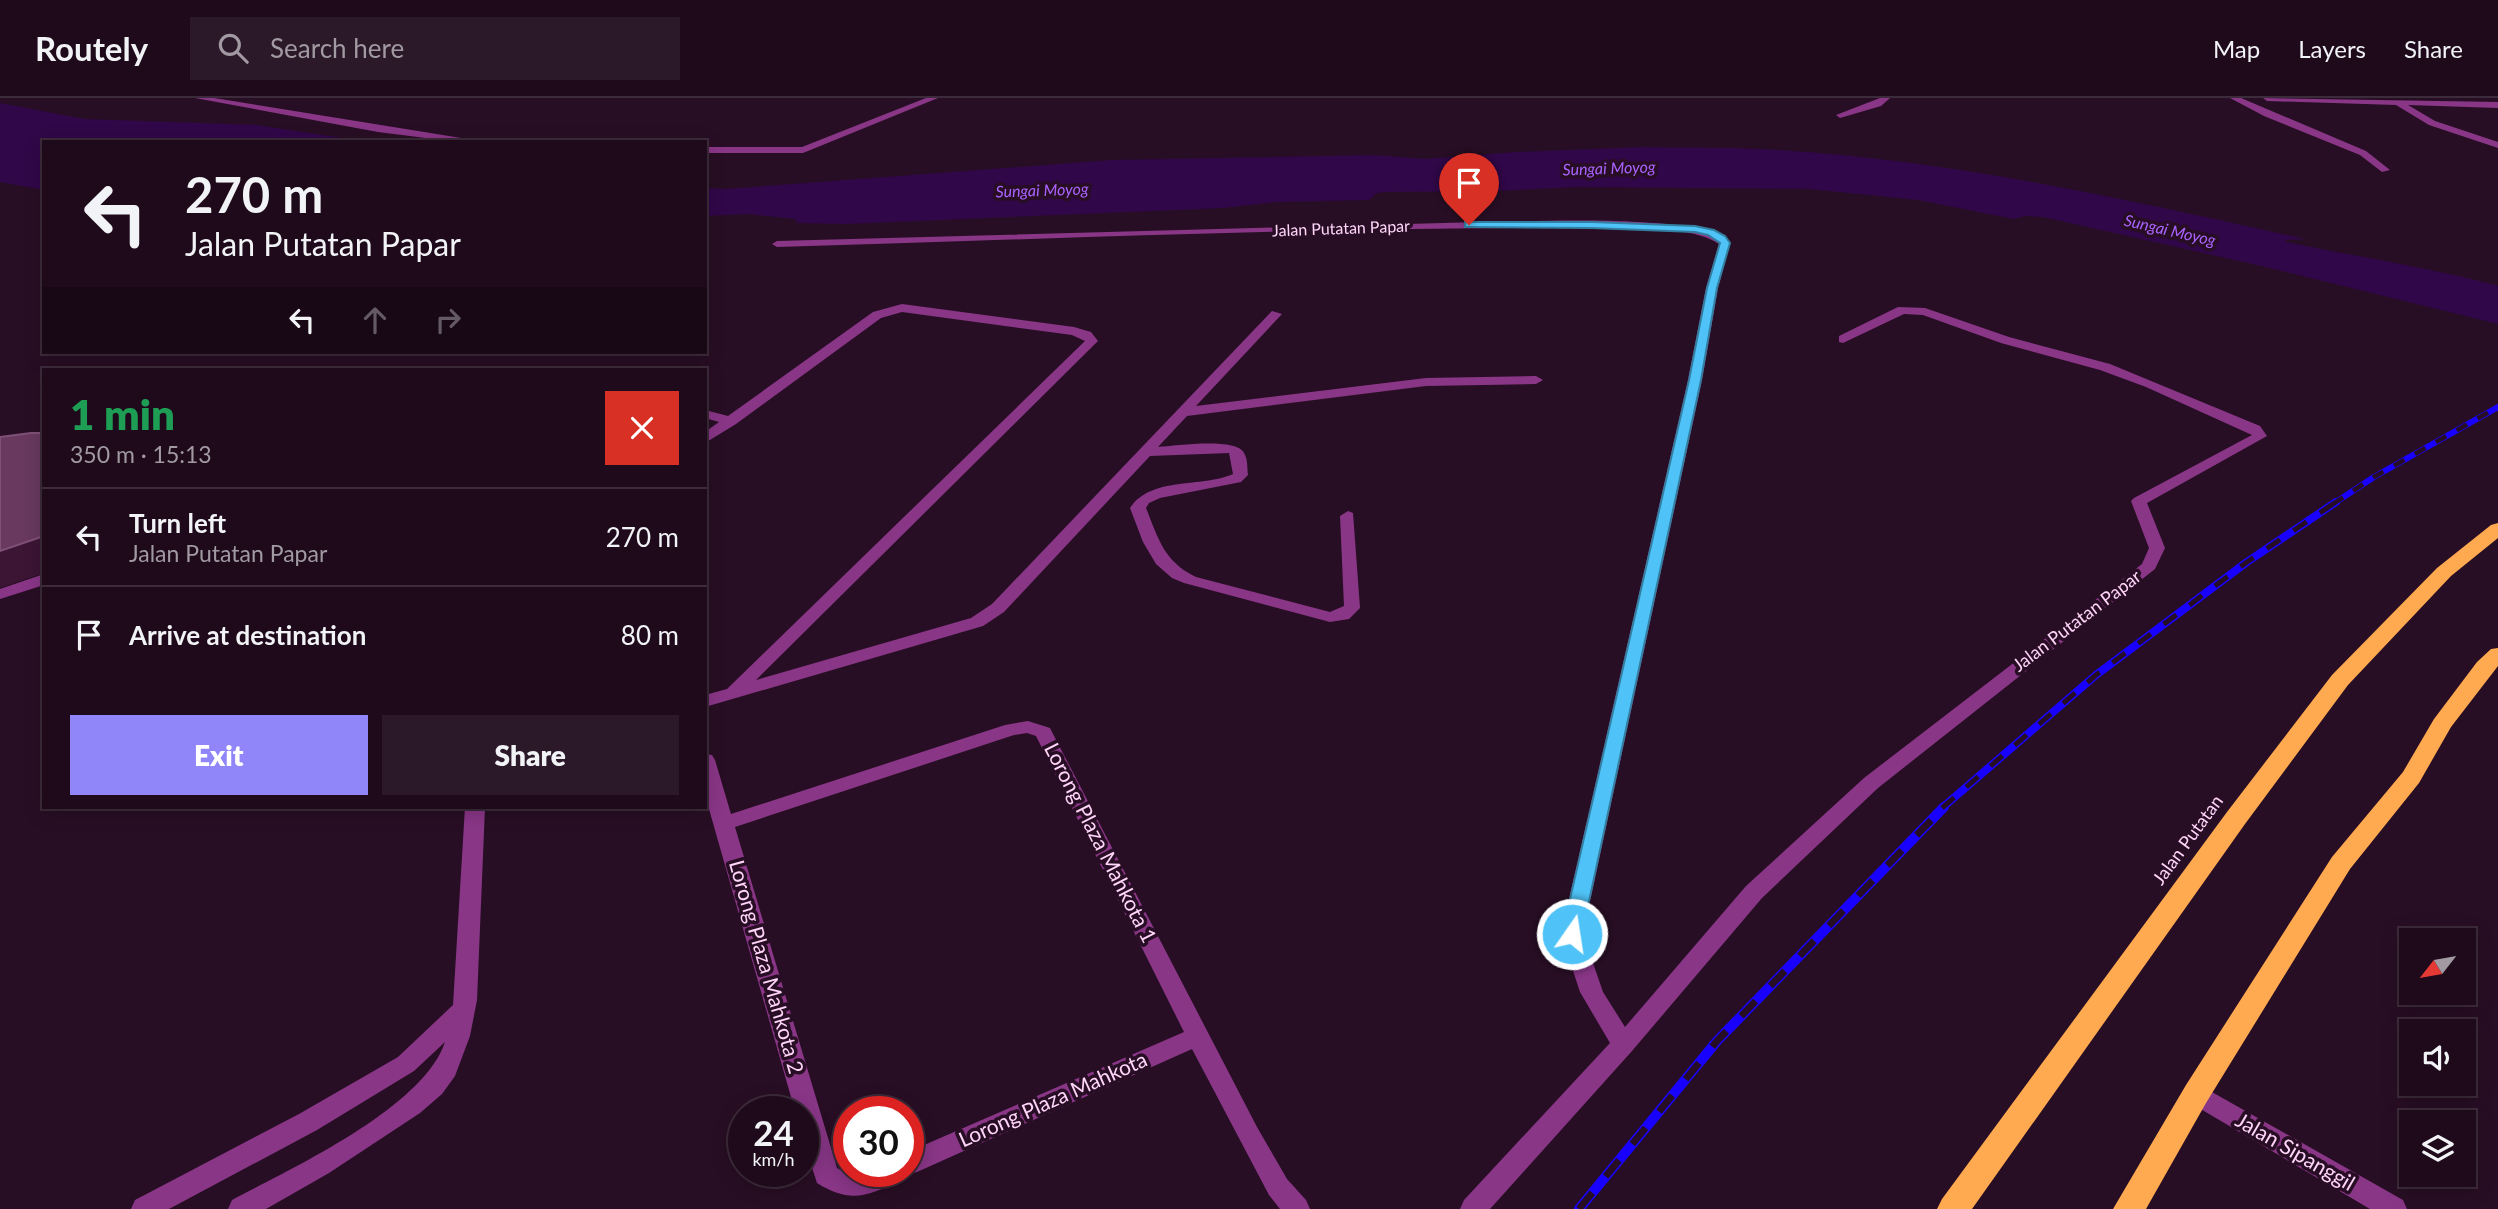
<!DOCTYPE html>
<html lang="en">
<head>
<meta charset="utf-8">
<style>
	:root { --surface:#1e0a1b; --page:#2b1828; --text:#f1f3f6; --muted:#a19aa3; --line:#3c2b3a; --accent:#9086fa }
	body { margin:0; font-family:Lato,sans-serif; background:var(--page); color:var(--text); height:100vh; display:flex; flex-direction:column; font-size:26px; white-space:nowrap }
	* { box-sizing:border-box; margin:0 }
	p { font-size:23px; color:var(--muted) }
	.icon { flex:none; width:38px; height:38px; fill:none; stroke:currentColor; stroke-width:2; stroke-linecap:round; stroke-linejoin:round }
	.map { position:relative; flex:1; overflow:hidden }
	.panel { position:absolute; left:42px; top:270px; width:665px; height:441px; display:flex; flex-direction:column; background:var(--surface); border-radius:0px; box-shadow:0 4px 18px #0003,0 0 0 2px var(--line) }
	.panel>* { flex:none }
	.banner { position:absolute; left:42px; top:42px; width:665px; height:214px; border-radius:0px; box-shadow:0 4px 18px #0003,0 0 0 2px var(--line); background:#1e0a1b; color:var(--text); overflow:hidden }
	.needle { width:46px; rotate:239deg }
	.buttons { position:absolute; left:2399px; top:830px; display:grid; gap:14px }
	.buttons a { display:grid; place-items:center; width:77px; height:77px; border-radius:0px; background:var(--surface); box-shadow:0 4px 18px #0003,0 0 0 2px var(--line); font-size:35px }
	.speed { position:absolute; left:728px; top:998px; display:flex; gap:14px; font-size:35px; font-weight:700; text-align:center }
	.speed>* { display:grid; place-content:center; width:91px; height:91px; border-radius:50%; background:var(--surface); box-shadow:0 4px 18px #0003,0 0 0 2px var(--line); line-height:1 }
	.speed small { font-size:18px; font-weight:400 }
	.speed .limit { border:10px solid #d22; background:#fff; color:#111 }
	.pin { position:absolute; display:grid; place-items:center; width:60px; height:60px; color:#fff; margin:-72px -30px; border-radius:50% 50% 50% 0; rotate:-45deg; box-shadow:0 0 7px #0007 }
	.pin .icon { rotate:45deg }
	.me { position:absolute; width:77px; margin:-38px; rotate:13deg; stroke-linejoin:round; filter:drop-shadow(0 0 5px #0008) }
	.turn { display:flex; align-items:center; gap:24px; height:147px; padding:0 28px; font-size:32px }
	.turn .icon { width:91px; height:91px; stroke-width:2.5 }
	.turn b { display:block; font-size:49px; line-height:60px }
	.lanes { display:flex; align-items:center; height:66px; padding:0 28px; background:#0003; justify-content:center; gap:35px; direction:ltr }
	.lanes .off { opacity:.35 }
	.round { display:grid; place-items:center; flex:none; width:74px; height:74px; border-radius:0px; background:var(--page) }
	.headline { display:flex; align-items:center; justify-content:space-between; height:119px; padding:0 28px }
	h1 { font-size:42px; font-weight:800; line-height:52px; color:#1e9e55 }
	.primary-button { display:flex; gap:14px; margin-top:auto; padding:14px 28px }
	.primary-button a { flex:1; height:80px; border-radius:0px; background:var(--accent); color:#fff; font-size:28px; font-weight:800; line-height:80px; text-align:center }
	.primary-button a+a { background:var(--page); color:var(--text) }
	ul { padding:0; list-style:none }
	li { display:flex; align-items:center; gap:21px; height:98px; padding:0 28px; border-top:2px solid var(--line) }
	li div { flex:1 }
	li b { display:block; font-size:26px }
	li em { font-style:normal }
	header { display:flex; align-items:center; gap:42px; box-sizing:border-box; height:98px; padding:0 35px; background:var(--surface); border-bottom:2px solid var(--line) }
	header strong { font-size:33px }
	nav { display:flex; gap:38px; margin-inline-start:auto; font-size:24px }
	.search { width:490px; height:63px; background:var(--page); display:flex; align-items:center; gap:18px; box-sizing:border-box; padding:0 24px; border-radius:0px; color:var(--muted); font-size:26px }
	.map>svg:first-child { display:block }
</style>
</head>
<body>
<header>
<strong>Routely</strong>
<div class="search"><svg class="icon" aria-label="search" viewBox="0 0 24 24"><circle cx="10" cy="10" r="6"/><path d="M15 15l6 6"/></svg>Search here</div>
<nav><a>Map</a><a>Layers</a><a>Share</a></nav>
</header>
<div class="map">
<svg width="2498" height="1111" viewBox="0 0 2498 1111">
	<rect width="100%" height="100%" fill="#280e24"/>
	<path fill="#300748" d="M0,5L85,21L256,27L369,44H44V92L0,84Z
		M1643,49C1682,50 1721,49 1760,51C1944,60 2126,101 2305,141L2285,142L2287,144C2358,159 2428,169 2498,188V226L2257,167L2043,119L2025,118L2014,121L1918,102L1809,91L1575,89L1497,93L1388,94L1377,95L1369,102L1276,104L1224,110L846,126L797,125L795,121L747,116L705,118V90L726,91L1111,62L1374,57L1425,61L1517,54Z"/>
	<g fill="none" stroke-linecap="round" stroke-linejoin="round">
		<path fill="#893687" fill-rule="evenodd" d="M195,0H214L486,44H457L378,34Z
			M926,0H938L803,55H705V49H802Z
			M1880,0H1890L1881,8L1840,20L1836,17Z
			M2230,0H2241L2366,53L2390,72L2382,74L2360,57L2264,18Z
			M2263,0L2498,4V10L2408,7L2435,23L2498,44V50L2429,27L2396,7L2267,3Z
			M1480,124C1529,124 1700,114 1730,145L1718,190L1702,282L1583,836L1603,894L1625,929L1746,788L1864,680L2142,466L2149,450L2131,403L2134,400L2252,337L2146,289L2100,272L2001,245L1923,217L1904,216L1843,245L1839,244V238L1898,209L1925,210L2009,239L2110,266L2260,328L2267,338L2147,405L2165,450L2155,471L1878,690L1762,800L1632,953L1490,1111H1460L1464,1102L1610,945L1580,894L1561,836L1688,282L1706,190L1719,146C1685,121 1560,130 1515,130C1269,131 1023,142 777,149L772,146L777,143Z
			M902,206L1074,229L1091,234L1098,243L756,582L971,520L992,506L1272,213L1282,216L1196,308L1426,280L1536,278L1543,282L1536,286L1426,288L1187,318L1158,349C1175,348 1236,339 1244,355C1248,361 1247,370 1248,377L1241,384L1160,400L1149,405L1146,410C1158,440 1164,464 1196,479L1330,514L1344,508L1340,418L1348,413L1353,415L1360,510L1349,521L1330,524L1184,485L1172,480L1156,466L1143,444L1130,410C1151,378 1202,390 1233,376L1229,355L1150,358L1004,514L983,528L705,609V597L727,591L1085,243L1072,237L902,214L881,220L736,326L705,345V334L719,324L705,320V312L728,318L873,214Z
			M44,476V487L0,501V491Z
			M1028,623L1050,630L1052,634L1257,1029L1287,1081L1306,1102L1310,1111H1280L1269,1097L1192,951L917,1074L905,1077L903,1081C869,1097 852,1107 817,1085L803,1042V1013H795L705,697V656L712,657L715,662L731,716L1005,627ZM1027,635L1036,638L1184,934L908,1054V1073L844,1074L837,1070L735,729L1014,637Z
			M465,709H485L477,902L470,938L455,978L442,996L420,1015L329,1075L266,1111H228L232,1102C292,1070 423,1010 445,944L414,973L317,1032L169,1111H131L135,1102L299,1016L398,959L453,907Z
			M2196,985L2403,1102L2407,1111H2370L2187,1003L2184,996L2187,989Z"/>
		<path fill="#ffaa50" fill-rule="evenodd" d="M2498,425V440L2451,478L2348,587L2245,726L1972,1111H1937L1942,1101L2227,714L2332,577L2437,470L2491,427Z
			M2498,550V568L2451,629L2419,685L2350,771L2206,1005L2146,1111H2113L2186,987L2332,759L2403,674L2434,621L2477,564L2491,551Z"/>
		<defs>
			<path id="rail-far2" d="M2333,406L2374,379L2498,309"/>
			<path id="rail-far1" d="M1942,710L2096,577L2247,464L2336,404"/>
			<path id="rail" d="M1579,1111L1717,943L1944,709"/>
		</defs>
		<use href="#rail-far2" stroke="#1901ff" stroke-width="6"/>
		<use href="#rail-far1" stroke="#1901ff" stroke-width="8"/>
		<use href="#rail" stroke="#1901ff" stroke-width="10"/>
		<use href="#rail-far2" stroke="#280e24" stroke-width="4.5" stroke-dasharray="12" stroke-linecap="butt"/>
		<use href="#rail-far1" stroke="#280e24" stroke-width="5" stroke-dasharray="16" stroke-linecap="butt"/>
		<use href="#rail" stroke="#280e24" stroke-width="7" stroke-dasharray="21" stroke-linecap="butt"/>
	</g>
	<path fill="#3c1535" d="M44,438V475L0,490V453Z"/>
	<path fill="#693960" stroke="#805178" stroke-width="2" d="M31,335H44V438L0,453V339Z"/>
	<path fill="#4fc3f7" stroke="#337fa1" stroke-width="2" d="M1465,124H1592L1695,128L1714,132L1725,138L1730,145L1717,190L1701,282L1582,836L1579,841L1572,844L1565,841L1562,836L1689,282L1707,190L1720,145L1708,137L1695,134L1592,130L1469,129H1465Z"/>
	<g text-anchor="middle" stroke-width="7" stroke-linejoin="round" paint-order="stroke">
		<g font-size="16" font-style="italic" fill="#aa63ff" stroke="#280e24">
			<text transform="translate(1609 70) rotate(-2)" y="6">Sungai Moyog</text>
			<text transform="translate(1042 92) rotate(-2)" y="6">Sungai Moyog</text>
			<text transform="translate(2170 132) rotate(13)" y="6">Sungai Moyog</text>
		</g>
		<g font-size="16" fill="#ffd5fa" stroke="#280e24">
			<text transform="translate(1341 130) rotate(-2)" y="6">Jalan Putatan Papar</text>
		</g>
		<g font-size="18" fill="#ffd5fa" stroke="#280e24">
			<text transform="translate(2077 523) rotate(-37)" y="6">Jalan Putatan Papar</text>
			<text transform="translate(2188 742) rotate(-54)" y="6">Jalan Putatan</text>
		</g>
		<g font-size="21" fill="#ffd5fa" stroke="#280e24">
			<text transform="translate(1100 745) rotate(63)" y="7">Lorong Plaza Mahkota 1</text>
			<text transform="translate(766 869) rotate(74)" y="7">Lorong Plaza Mahkota 2</text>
			<text transform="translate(1053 1002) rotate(-24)" y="7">Lorong Plaza Mahkota</text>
			<text transform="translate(2295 1054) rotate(30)" y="7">Jalan Sipanggil</text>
		</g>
	</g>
</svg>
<div class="buttons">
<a><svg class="needle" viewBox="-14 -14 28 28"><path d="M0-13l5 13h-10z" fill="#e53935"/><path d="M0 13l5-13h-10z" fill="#a19aa3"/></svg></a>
<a><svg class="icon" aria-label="sound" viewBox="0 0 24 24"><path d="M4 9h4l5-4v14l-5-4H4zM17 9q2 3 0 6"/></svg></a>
<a><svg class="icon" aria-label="layers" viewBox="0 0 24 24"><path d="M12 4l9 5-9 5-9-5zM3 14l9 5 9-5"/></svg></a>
</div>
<div class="speed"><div>24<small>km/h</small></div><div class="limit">30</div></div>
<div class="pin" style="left:1469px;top:127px;background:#d93025"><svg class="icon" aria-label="arrive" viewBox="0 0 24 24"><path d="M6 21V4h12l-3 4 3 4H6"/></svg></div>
<svg class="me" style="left:1572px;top:836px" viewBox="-20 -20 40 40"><circle r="17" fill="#4fc3f7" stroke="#fff" stroke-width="3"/><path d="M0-11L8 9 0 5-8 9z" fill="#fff"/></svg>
<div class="banner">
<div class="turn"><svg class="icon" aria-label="left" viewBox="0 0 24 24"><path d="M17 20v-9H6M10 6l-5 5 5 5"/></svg><div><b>270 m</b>Jalan Putatan Papar</div></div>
<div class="lanes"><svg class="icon" aria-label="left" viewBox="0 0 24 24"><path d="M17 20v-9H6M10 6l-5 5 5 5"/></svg><svg class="icon off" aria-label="ahead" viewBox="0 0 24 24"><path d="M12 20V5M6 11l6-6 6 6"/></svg><svg class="icon off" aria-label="right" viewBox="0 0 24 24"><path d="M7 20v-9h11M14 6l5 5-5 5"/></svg></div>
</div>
<section class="panel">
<div class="headline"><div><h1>1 min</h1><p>350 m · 15:13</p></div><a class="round" style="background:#d93025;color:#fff"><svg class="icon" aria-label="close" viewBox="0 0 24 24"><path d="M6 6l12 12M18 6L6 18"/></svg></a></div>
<ul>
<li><svg class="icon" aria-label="left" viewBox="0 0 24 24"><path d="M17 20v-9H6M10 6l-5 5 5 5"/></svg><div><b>Turn left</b><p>Jalan Putatan Papar</p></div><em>270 m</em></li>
<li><svg class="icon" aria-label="arrive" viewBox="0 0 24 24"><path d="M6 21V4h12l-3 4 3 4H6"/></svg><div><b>Arrive at destination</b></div><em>80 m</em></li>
</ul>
<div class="primary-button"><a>Exit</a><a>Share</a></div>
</section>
</div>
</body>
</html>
